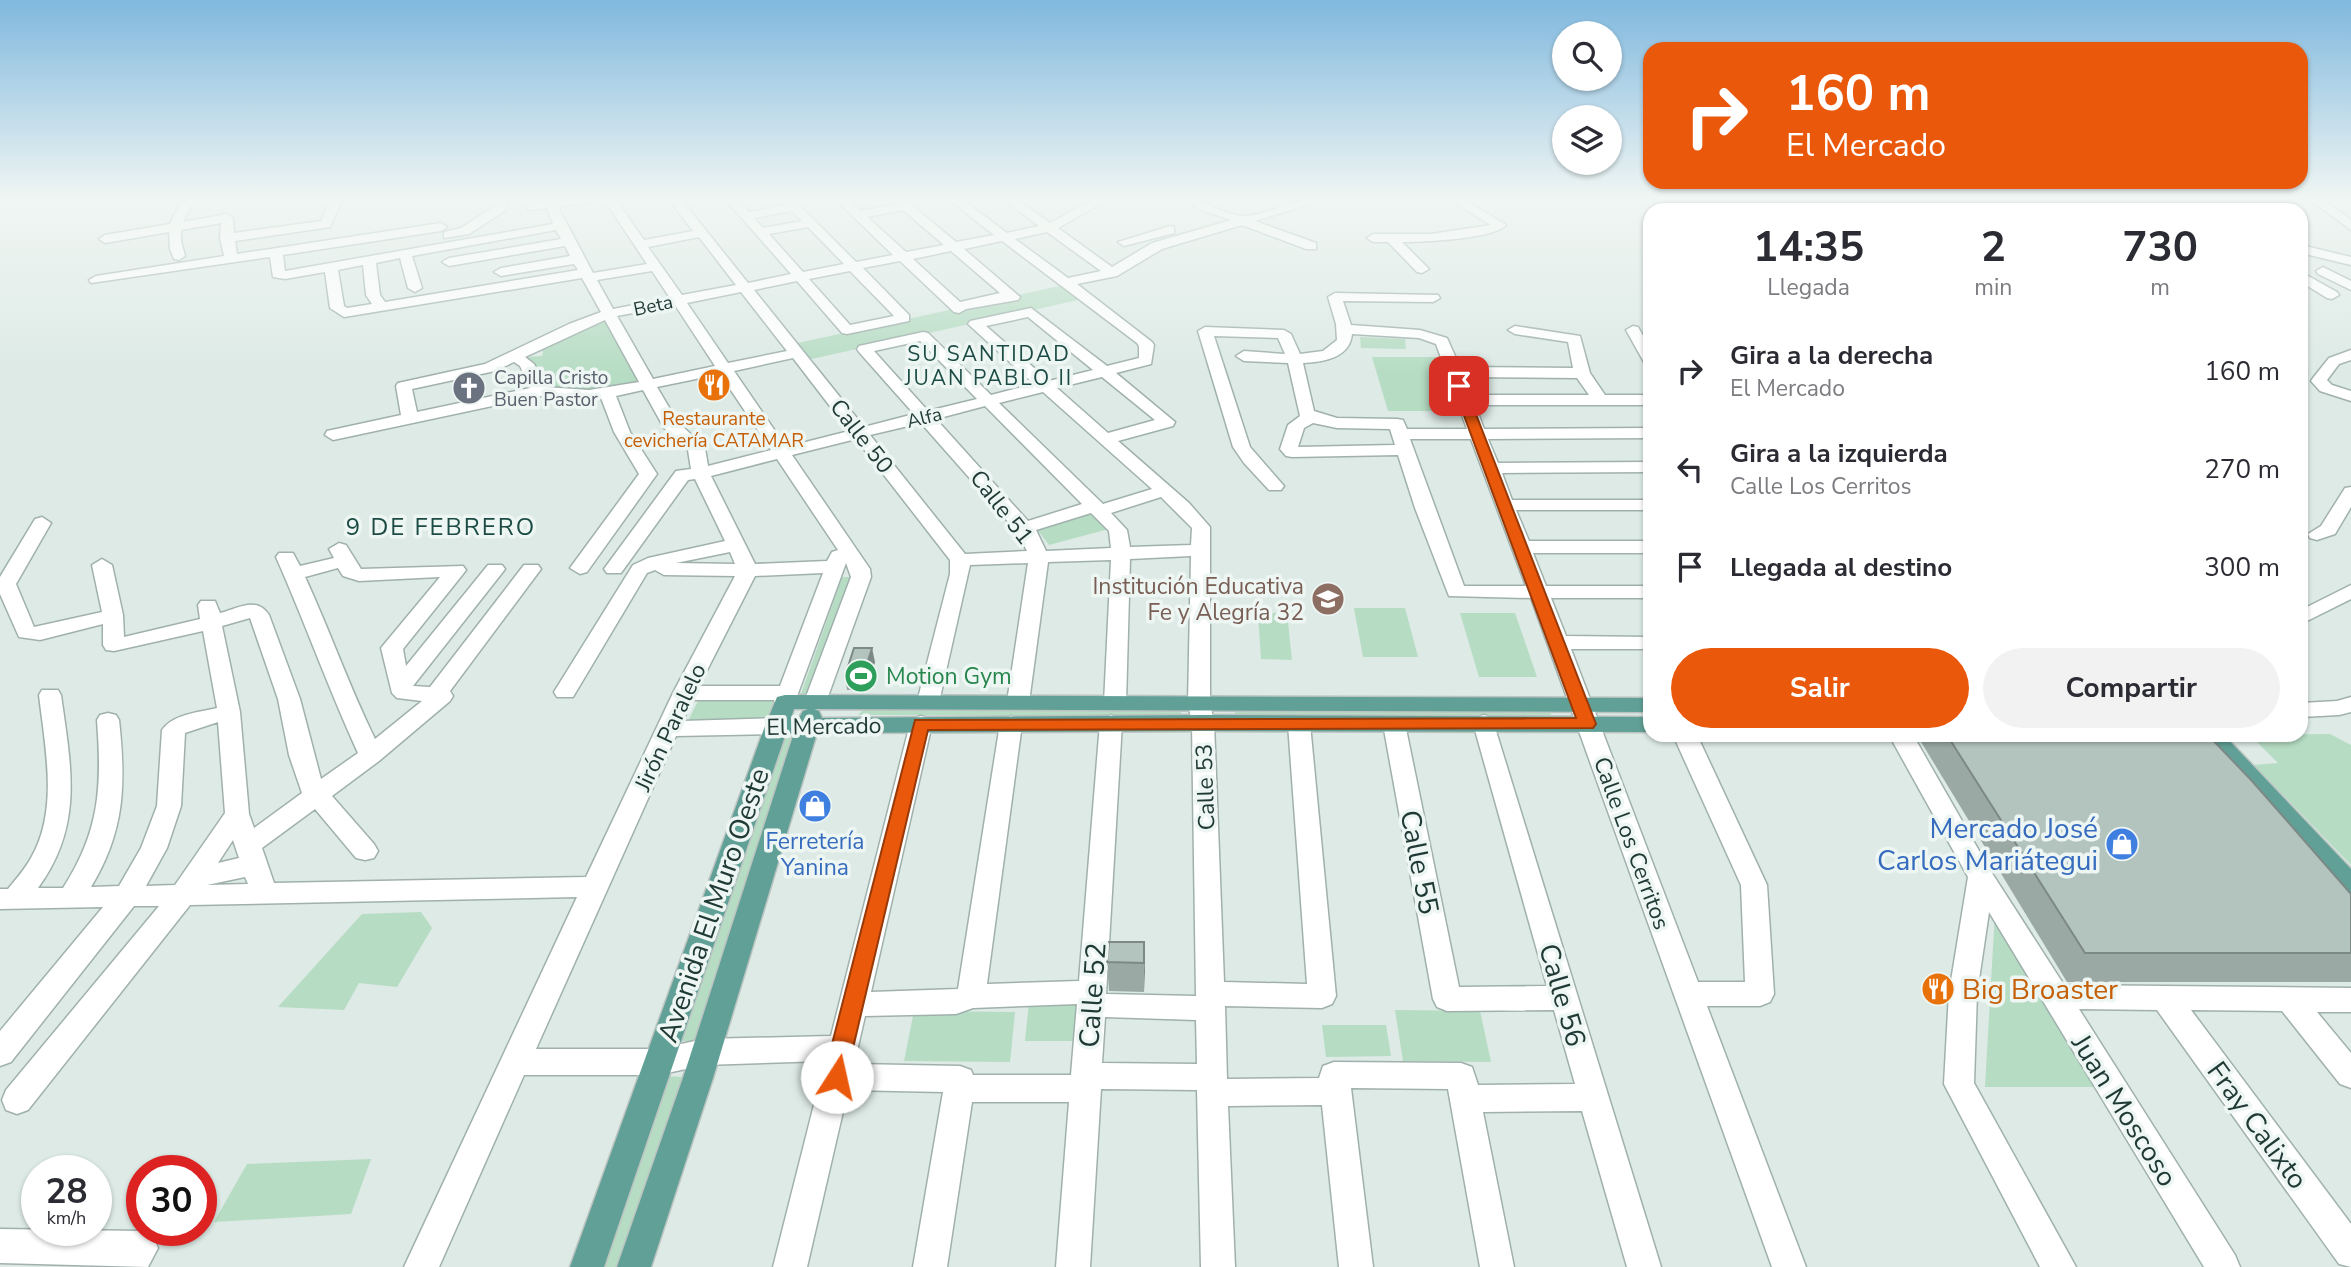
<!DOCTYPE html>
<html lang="es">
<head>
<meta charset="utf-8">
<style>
	:root { --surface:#fff; --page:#f2f2f3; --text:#2b2b33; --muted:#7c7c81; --accent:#ea580c }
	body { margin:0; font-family:"Nunito Sans",sans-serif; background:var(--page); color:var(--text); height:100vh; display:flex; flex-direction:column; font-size:26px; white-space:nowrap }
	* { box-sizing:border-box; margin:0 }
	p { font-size:23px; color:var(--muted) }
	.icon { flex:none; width:38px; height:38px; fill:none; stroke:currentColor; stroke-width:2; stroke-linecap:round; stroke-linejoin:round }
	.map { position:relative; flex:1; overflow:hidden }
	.drawer { position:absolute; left:1643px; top:203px; width:665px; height:539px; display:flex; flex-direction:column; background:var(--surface); border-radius:21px; box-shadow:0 2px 5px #0004 }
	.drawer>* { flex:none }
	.hud { position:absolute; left:1643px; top:42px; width:665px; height:147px; border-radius:21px; box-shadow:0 2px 5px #0004; background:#ea580c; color:#fff; overflow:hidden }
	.buttons { position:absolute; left:1552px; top:21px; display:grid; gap:14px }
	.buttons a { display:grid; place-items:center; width:70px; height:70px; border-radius:50%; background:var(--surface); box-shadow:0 2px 5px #0004; font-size:35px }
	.speed { position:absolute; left:21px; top:1155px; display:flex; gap:14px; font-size:35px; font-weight:700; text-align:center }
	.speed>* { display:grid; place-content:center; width:91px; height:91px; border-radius:50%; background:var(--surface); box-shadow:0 2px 5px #0004; line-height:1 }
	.speed small { font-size:18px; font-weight:400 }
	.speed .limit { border:10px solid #d22; background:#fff; color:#111 }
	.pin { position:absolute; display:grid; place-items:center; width:60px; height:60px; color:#fff; margin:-30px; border-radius:14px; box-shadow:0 4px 10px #0006 }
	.me { position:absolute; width:77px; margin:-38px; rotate:10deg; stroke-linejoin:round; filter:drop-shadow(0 0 5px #0008) }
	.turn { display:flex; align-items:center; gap:24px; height:147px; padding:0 28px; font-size:32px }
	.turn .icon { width:91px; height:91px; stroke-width:2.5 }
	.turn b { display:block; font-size:49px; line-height:60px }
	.eta { display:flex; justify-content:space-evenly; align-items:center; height:119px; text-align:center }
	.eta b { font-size:42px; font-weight:700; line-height:49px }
	.cta { display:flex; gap:14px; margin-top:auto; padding:14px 28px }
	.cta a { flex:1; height:80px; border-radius:42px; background:var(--accent); color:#fff; font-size:28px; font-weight:700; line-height:80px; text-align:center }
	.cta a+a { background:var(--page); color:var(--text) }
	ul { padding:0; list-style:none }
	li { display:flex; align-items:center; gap:21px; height:98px; padding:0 28px }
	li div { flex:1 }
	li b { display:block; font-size:26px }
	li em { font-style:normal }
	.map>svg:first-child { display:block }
</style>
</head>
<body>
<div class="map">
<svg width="2351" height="1267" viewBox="0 0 2351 1267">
	<rect width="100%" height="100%" fill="#ddeae5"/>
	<path fill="#b6dcc3" d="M1064,285L1082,299L807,360L793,344Z
		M605,318L640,384L595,392L541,387L524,357L542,356L543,352L535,347Z
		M1360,337L1405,339L1406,349L1361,348Z
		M1436,357L1456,411H1388L1372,357Z
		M1098,512L1112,528L1049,545L1036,528Z
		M842,577H854L814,694H801Z
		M1354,608H1405L1418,657H1363Z
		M1258,613H1287L1292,660L1261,659Z
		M1460,613H1515L1537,677H1479Z
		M700,697L775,698L765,723L688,721Z
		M1235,706L1549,708L1552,718L1235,716Z
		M1181,707V716L858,715L864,709Z
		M2330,734L2351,745V865L2254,765L2278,763L2250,735Z
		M783,738H797L697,1041H679Z
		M421,912L432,928L397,987L359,983L344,1010L278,1007L362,914Z
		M1995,912L2098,1087H1985Z
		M1080,1001L1078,1041H1025L1029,1002Z
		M1395,1010L1480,1011L1491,1062L1403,1061Z
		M914,1011L1015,1012L1010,1062L904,1061Z
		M1322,1025H1386L1391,1056L1326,1057Z
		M666,1076L683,1077L618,1267H599Z
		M371,1159L351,1214L214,1222L247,1164Z"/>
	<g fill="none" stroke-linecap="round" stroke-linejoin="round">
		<defs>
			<path id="minor" d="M183,198H195L183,222L227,214L233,218L234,233L321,221L331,198H343L330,227L235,241L237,254L441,223L447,227L441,231L283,255L285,271L553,224L547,208L528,210L526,198H538V203L571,198H599L593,202L558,207L593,273L647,264L603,198H615L644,240L693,231L668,198H680L748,283L791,274L724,198H736L749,212L786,205L780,198H792L856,262L893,255L834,198H846L861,211L896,204L890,198H903L956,242L994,235L947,198H960L1007,233L1039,226L1002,198H1015L1050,223L1096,198H1110L1058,228L1112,267L1152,243L1231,220L1202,210L1182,198C1204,198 1226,217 1245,216C1270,215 1294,198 1325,198L1323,200L1255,221L1316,243V249H1306L1242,225L1162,249L1117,276L1077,284L1152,342L1154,345L1151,364L1116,373L1175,422L1173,426L1118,441L1189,503L1210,527V703L1214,723L1224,982L1307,984L1288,724L1291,719L1299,716L1307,719L1310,724L1336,996L1332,1004L1322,1008L1225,1006L1227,1079L1319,1078L1323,1066L1334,1062L1461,1063L1472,1067L1478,1085L1575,1084L1554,1010L1447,1011L1437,1007L1433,999L1383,724L1386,719L1394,716L1402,719L1405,724L1459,987L1547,986L1473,723L1476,718L1484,715L1492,718L1661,1267H1627L1582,1111L1483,1112L1514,1267H1480L1448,1089L1351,1088L1373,1267H1339L1322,1105L1228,1106L1235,1267H1201L1197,1090L1101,1089L1090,1267H1056L1069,1102H972L947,1267H913L943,1092L848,1090L807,1267H773L825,1061L704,1065L658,1075H524L439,1267H404L577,897L190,905L28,1110L17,1114L6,1110L2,1100L6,1090L159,906H134L11,1062L0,1066V1031L103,907L0,909V889H8C16,879 25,869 31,858C59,810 45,747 39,695L42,690H58L61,695C71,767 84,825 38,888H63C100,831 102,786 97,720L100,715L108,713L116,715L119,720C126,784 125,831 91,887L119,886L141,848L157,806L162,730C173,714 200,712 217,708L203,631L114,651L106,650L103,645V624L40,640L19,637L0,594V577L35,519L42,517L51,523L16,584L34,627L102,612L92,565L102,559L112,565L123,615L124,637L200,619L198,605L201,601H215L220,613C239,608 256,596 269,615L300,699L321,779L358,753C328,688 305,622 276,557L279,553H293L300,566L334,558L329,549L339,543L346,545L361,569L463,566L466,570L463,574L403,649L406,666L488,565H502L505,569L502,573L413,686L430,687L524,565H538L541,569L450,691L453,696L450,701L379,761L332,796L374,844L378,851L374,858L365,860L356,858L315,809L262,848L274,883L586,877L673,693L735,576L664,575L655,570L647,573L573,697H557L554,692L633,565L648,558L725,541L695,479L688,480L621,573H607L604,569L676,471L691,469L688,450L664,428L643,390L616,396L630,432L657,474L587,572L580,574L570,568L639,474L614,432L601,398L539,396L333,440L325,435L327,431L401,415L396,386L398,383L485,364L569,324L601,312L582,278L344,317L330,308L325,272L285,279L273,277L270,257L91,283L89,280L96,276L224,256L220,238L221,223L181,230V241L185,256L179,260L174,259L170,249L169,232L105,243L99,239L105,235L170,224ZM903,210L944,245L906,252L867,217ZM792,211L802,221L763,228L754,218ZM808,227L844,264L803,272L769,234ZM556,230L561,239L449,258L442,262L449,266L565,246L570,256L501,268L494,272L501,276L574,264L578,270L385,302L380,295L376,263L400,258L408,288L415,292L422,288L412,256ZM1047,232L1101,271L1068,278L1015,239ZM699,237L736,285L682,295L648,247ZM1002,241L1137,343L1139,346V358L1107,366L1031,308L970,321L968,324L1034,384L991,395L928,333L923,332L859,346L857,349L859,352L914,414L864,427L754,290L797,281L842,333L847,334L909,321V315L863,268L900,261L954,312L959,313L966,309L1018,300L1020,297L964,249ZM951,251L1000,293L960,302L913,259ZM363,265L366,295L372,304L347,308L344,306L338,270ZM652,271L670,298L613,309L597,280ZM850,271L894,316L850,325L809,279ZM741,292L787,351L728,363L687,303ZM675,305L715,366L653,379L617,316ZM1028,317L1093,370L1049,381L986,326ZM605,320L639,382L589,390L545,387L534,364L525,357ZM920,341L977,399L928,411L874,351ZM793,358L849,431L786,447L734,371ZM514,362L520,366L530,388L417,412L412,389L495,371ZM720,374L771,450L708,466L705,448L677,421L657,387ZM1102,377L1155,420L1108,433L1057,388ZM1043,392L1152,489L1103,504L999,403ZM985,406L1082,504L1028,521L936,419ZM921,423L1018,533L1027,551L965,554L870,435ZM856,439L950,560V574L917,702L920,707L928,709L936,707L939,702L970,565L1028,563L1007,702L1010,707L1018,709L1026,707L1029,702L1048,562L1111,560L1104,703L1107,708L1115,710L1123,708L1126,703L1130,559L1191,556L1188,703L1192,723L1196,996L1106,994L1122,723L1119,718L1111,715L1103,718L1100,723L1079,981L987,984L1022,724L1019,719L1011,716L1003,719L1000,724L958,989L871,992L932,724L929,719L921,716L913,719L910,724L831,1036L704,1039L658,1049H536L676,736L776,734L784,731L787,726L784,721L776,718L683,721L692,700H774L777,707L785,709L793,707L846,563L851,577L804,702L807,707L815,709L823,707L826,702L871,577L870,569L792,455ZM777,459L838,550L832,552L827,561L755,564L711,476ZM1161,497L1192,528L1191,545L1130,547L1127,530L1111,513ZM1091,513L1109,531L1111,548L1046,551L1036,530ZM730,552L735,564L676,563ZM338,568L343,576L359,581L440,577L381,648L392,693L397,698L422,701L375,739C349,686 330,631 305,577ZM823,573L780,686H699L755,576ZM250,618L278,699L289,755L302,793L254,828L249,814L240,712L222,626ZM218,722L225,813L175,885L146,886L167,848L181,806L185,733ZM233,840L239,858L218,863ZM245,877L248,884L207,885ZM1077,1004L1071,1075H973L971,1070L960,1066L854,1064L865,1016L956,1014L973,1008ZM1105,1017L1196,1020L1197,1064L1102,1063Z
				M497,198H509L506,210L469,234L444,238V232L461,228L496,205Z
				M1447,198H1461L1506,225C1494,239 1423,242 1402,242L1429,269L1422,273L1417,272L1388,242H1373L1367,238L1373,234H1431L1491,225Z
				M1725,198H1739L1757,210H1743Z
				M2226,198H2239L2253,210H2240Z
				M2252,198H2265L2280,210H2266Z
				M2308,198H2321L2351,220V230Z
				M1170,226L1174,227V233L1124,246L1118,242Z
				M2301,245L2351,257V265L2301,253Z
				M2323,267L2351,281V290L2318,274L2316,271Z
				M2301,272L2337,292L2339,295L2332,299L2327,298L2301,282Z
				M1335,293L1438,295L1440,298L1433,302L1343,301L1351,325L1420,330L1447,338L1460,367L1573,368L1568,342L1515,334L1508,330L1515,326L1580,336L1590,373L1605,395H1650V405H1475L1484,429L1650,428V438L1488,439L1498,463L1650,462V472L1502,473L1512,500H1650V510H1516L1529,541H1650V553H1533L1546,586H1650V598H1551L1566,636L1650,637V649H1571L1698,982H1745L1741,885L1673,735H1697L1767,885L1774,994L1770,1002L1760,1006H1707L1806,1267H1772L1531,598L1449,596L1415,508L1398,455L1292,457L1286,456L1280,449L1288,425L1300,416L1288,363L1244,361L1236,356L1244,351L1285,354L1278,338L1214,336L1250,447L1284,486L1281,490H1269L1244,463L1233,447L1198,331L1205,327L1284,330L1291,334L1300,354L1323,351L1337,340L1336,324L1328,297ZM1352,334L1419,338L1436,344L1467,429H1407L1403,420L1397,419L1337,418L1314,411L1303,363C1323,362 1350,358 1352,334ZM1464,377L1577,378L1589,395H1471ZM1313,423L1337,428L1390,429L1395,445L1298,447L1304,428ZM1410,439H1471L1526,586H1464Z
				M1633,326L1638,327L1650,348V366L1645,364L1626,330Z
				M2351,350V360L2339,364L2327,380L2332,385L2351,391V401L2320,391L2311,381L2313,378L2329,358Z
				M2351,487V507L2335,534L2317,540L2310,538L2308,534L2321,526L2345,488Z
				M2351,585V599L2301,624V610Z
				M2351,697V712L2339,715L2301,717V703L2337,701Z
				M1889,735H1913L1990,870L2064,985L2351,988V1012H2317L2351,1053V1088L2340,1084L2282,1011L2191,1010L2351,1224V1267L2339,1264L2157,1010L2079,1009L2235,1255L2240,1267H2204L1989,912L1977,993L1974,1083L2076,1267H2040L1944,1084L1949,993L1968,877Z
				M0,1229L141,1231L153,1236L158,1248L148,1267L0,1263Z"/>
			<path id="major" d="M785,695L1650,698V712L814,709L819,711L822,718L1203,715L1650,717V732L1203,731L817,733L713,1078L651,1267H617L683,1078L794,733H786L604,1267H570L765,726L777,697ZM794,709H808L803,711L799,718H791Z
				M2199,735H2224L2351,869V896L2342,893Z"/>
		</defs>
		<use href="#minor" stroke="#a0b1ad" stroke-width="3"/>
		<use href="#major" stroke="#bcc4c2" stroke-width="3"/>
		<use href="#minor" fill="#fff" fill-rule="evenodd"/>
		<use href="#major" fill="#61a096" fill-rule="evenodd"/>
	</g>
	<path fill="#9aa9a4" d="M875,662L866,690H847L845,676Z
		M1918,735H2208L2351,894V982H2067L1918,737Z
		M1144,942V992L1109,991L1107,962Z"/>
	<path fill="#7d8986" d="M872,648L875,662L866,690L863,677Z
		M1144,942L1145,971L1144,992Z"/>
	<path fill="#b3c4bf" stroke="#7d8986" stroke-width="2" d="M854,648H872L863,677L845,676Z
		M1947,735H2208L2252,781L2351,894V953H2085Z
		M1109,942H1144V963L1107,962Z"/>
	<linearGradient id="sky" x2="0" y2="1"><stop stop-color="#80b8de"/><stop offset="0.53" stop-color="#f0f6f3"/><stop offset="1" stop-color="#f0f6f3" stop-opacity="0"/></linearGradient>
	<rect width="2351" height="375" fill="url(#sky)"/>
	<path fill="#ea580c" stroke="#983908" stroke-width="2" d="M1459,382L1465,386L1596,724L1593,728L928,730L853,1048L846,1084L837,1087L829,1084L826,1077L831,1048L915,720L1576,718L1453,386Z"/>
	<defs>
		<symbol id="restaurant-disc" viewBox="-11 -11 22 22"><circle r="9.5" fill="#e8710a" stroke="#eef6f3"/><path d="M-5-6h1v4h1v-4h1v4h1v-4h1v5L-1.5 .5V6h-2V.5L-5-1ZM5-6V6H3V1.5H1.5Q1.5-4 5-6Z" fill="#fff"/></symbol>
		<symbol id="church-disc" viewBox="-11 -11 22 22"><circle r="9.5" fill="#6b7280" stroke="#eef6f3"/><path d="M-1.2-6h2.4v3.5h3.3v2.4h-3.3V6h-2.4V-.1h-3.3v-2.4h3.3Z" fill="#fff"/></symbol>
		<symbol id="school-disc" viewBox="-11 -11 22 22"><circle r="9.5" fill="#8d6e63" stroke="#eef6f3"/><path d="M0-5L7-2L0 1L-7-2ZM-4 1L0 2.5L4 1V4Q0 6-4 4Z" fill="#fff"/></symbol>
		<symbol id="stadium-disc" viewBox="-11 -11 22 22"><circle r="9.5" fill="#2e9e5b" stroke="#eef6f3"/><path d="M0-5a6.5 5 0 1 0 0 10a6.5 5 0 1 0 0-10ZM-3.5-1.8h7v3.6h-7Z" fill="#fff"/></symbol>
		<symbol id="shop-disc" viewBox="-11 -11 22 22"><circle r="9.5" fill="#3f7fe0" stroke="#eef6f3"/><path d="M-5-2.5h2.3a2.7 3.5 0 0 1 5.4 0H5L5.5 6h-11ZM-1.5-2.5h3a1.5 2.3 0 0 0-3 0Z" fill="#fff"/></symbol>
	</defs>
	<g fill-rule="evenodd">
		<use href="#restaurant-disc" x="695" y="366" width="38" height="38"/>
		<use href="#church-disc" x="450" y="369" width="38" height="38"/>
		<use href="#school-disc" x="1309" y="580" width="38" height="38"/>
		<use href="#stadium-disc" x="842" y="657" width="38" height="38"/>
		<use href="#shop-disc" x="796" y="787" width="38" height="38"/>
		<use href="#shop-disc" x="2103" y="825" width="38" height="38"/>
		<use href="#restaurant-disc" x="1919" y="970" width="38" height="38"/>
	</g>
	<g text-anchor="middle" stroke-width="7" stroke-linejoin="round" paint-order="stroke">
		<g font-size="19" fill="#1f3935" stroke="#eef6f3">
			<text transform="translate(653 305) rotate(-12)" y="7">Beta</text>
			<text transform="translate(924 417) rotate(-14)" y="7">Alfa</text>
		</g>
		<g font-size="19" fill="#5b616d" stroke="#eef6f3" text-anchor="start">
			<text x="494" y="384">Capilla Cristo<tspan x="494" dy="22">Buen Pastor</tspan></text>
		</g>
		<g font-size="19" fill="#c56008" stroke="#eef6f3">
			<text x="714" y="425">Restaurante<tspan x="714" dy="22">cevichería CATAMAR</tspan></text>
		</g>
		<g font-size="21" letter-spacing="2" fill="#1b4b44" stroke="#eef6f3">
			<text x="989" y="361">SU SANTIDAD<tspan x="989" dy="24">JUAN PABLO II</tspan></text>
		</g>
		<g font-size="23" fill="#1f3935" stroke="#eef6f3">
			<text transform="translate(862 436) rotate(52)" y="8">Calle 50</text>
			<text transform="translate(1002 507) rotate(52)" y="8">Calle 51</text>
			<text transform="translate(824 726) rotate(-1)" y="8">El Mercado</text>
			<text transform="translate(670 727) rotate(-65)" y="8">Jirón Paralelo</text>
			<text transform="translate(1205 787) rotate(-92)" y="8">Calle 53</text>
			<text transform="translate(1632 843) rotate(70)" y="8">Calle Los Cerritos</text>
		</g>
		<g font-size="23" fill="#785e54" stroke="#eef6f3" text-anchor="end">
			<text x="1304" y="594">Institución Educativa<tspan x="1304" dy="26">Fe y Alegría 32</tspan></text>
		</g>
		<g font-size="23" fill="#27864d" stroke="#eef6f3" text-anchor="start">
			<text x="886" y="684">Motion Gym</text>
		</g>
		<g font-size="23" fill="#366cbe" stroke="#eef6f3">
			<text x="815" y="849">Ferretería<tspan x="815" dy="26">Yanina</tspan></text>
		</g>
		<g font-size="24" letter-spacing="2" fill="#1b4b44" stroke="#eef6f3">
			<text x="441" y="535">9 DE FEBRERO</text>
		</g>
		<g font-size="28" fill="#366cbe" stroke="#eef6f3" text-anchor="end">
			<text x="2098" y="838">Mercado José<tspan x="2098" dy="32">Carlos Mariátegui</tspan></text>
		</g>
		<g font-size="28" fill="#1f3935" stroke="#eef6f3">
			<text transform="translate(1420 862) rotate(79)" y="10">Calle 55</text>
			<text transform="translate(713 905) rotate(-71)" y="10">Avenida El Muro Oeste</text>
			<text transform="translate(1092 995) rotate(-86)" y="10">Calle 52</text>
			<text transform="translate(1563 995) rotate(74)" y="10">Calle 56</text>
			<text transform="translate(2125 1110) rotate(58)" y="10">Juan Moscoso</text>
			<text transform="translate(2258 1125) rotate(54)" y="10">Fray Calixto</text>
		</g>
		<g font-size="28" fill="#c56008" stroke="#eef6f3" text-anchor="start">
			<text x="1962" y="999">Big Broaster</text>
		</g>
	</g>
</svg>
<div class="buttons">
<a><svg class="icon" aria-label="search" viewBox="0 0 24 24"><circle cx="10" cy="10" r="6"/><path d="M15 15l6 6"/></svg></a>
<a><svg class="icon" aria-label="layers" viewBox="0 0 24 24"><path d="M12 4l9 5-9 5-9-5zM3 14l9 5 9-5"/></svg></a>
</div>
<div class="speed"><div>28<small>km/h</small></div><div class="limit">30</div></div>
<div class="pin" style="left:1459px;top:386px;background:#d93025"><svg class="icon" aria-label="arrive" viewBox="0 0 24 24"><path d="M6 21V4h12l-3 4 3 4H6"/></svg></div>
<svg class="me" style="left:837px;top:1077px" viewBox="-20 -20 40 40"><circle r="19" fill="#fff"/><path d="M0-13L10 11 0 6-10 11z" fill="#ea580c"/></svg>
<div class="hud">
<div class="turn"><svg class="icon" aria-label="right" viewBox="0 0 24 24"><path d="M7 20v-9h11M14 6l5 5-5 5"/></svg><div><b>160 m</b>El Mercado</div></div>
</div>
<section class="drawer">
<div class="eta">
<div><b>14:35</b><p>Llegada</p></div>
<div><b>2</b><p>min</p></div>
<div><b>730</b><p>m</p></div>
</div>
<ul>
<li><svg class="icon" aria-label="right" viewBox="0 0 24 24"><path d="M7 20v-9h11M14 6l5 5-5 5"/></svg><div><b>Gira a la derecha</b><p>El Mercado</p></div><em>160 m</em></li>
<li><svg class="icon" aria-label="left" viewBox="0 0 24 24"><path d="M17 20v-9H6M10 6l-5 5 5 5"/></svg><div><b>Gira a la izquierda</b><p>Calle Los Cerritos</p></div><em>270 m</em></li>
<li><svg class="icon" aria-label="arrive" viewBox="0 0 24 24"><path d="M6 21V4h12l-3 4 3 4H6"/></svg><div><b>Llegada al destino</b></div><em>300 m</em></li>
</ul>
<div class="cta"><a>Salir</a><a>Compartir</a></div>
</section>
</div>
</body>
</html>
